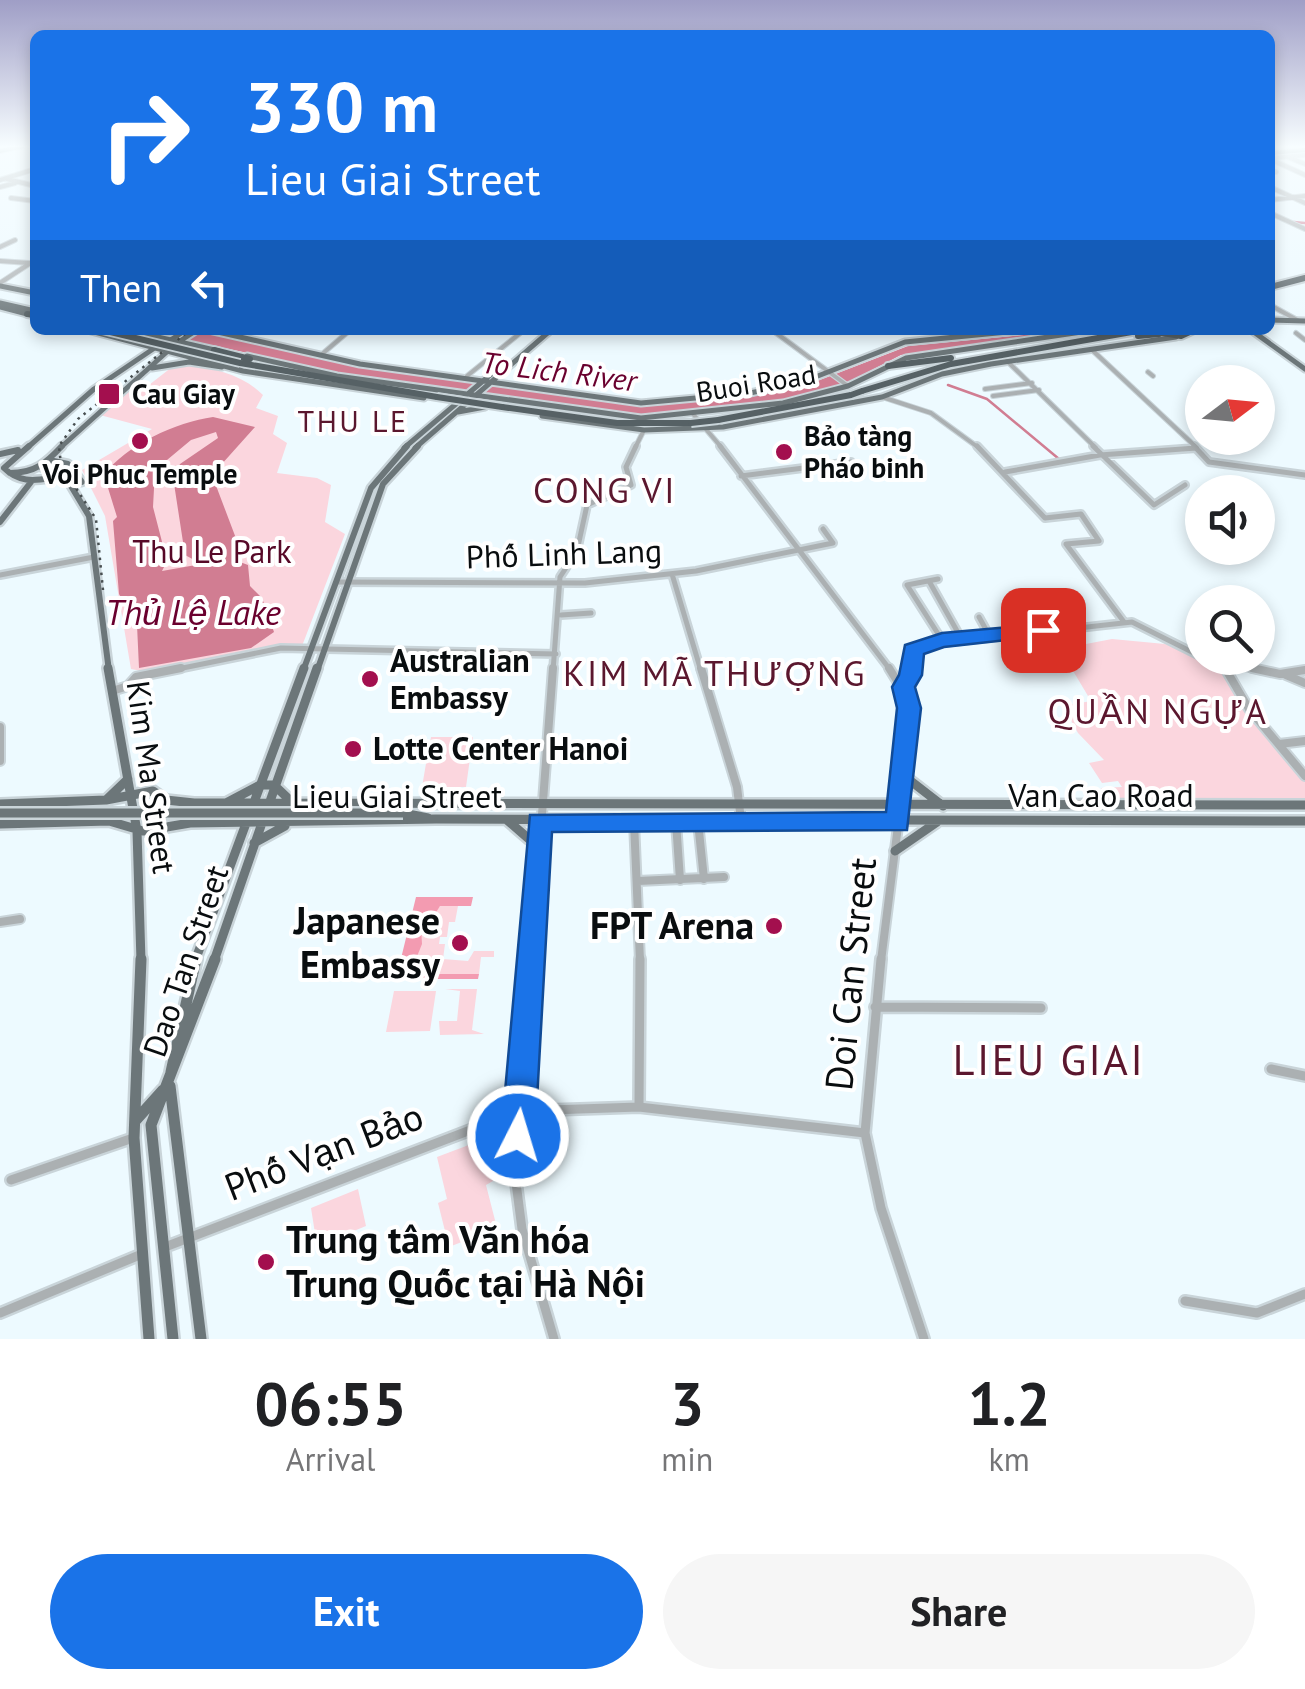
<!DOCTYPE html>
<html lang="en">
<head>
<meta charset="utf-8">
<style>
	:root { --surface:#fff; --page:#f6f6f6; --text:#202124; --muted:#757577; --accent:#1a73e8 }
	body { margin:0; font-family:"PT Sans",sans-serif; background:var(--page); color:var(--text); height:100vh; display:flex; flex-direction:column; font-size:38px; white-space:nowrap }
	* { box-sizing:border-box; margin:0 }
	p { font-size:32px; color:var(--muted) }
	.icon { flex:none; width:55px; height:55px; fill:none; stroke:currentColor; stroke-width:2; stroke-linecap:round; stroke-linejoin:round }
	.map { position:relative; height:1339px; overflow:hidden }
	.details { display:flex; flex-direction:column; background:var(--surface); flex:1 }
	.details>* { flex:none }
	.guide { position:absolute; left:30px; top:30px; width:1245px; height:305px; border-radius:15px; box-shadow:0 5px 15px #0003; background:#1a73e8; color:#fff; overflow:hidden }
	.needle { width:65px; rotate:74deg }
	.buttons { position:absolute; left:1185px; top:365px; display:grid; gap:20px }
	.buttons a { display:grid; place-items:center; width:90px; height:90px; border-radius:50%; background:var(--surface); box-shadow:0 5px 15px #0003; font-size:50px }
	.pin { position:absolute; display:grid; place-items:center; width:85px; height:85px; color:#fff; margin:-42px; border-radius:20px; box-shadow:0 5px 15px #0006 }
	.me { position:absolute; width:110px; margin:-55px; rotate:5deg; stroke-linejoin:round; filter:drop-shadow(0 0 8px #0008) }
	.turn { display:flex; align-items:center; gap:35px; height:210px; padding:0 50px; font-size:45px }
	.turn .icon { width:130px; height:130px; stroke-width:2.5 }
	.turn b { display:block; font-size:70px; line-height:85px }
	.then { display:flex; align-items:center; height:95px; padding:0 50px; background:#0003; gap:20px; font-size:38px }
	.eta { display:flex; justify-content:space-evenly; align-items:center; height:170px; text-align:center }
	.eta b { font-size:60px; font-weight:800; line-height:70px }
	.button { display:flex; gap:20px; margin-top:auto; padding:20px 50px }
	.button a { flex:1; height:115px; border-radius:60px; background:var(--accent); color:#fff; font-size:40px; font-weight:800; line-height:115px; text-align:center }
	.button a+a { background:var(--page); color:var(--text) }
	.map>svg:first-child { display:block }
</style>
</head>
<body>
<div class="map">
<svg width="1305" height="1339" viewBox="0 0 1305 1339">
	<rect width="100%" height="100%" fill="#edfaff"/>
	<path fill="#fbd6de" d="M187,364C217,369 243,375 263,395L256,408L278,416L273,434L287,443L277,473L317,478L331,485L325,522L345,534L302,646L272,647L147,672L131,669L105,516L82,470L152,429L100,415L130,391L140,392L172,367Z
		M1112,639L1165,644L1221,666L1305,779V800L1106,799L1101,788L1122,787L1118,781L1102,783L1089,763L1104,760L1078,733L1063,706L1091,701L1060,649Z
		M431,737H473L466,787H422L429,746L448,745L430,743Z
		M440,906H458L455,922H449L447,937H440L439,944H445L443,959L468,961L474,951H494V957H481L479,974H430L417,962L421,929L415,917L429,915Z
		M445,989H477L472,1030L484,1034L440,1035L439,1021H457L460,991Z
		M394,991H436L430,1031L386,1032Z
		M482,1140L493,1181L486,1185L497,1228L449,1247L438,1203L447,1199L437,1157Z
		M358,1189L366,1226L317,1246L311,1208Z"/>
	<path fill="#f39bb1" d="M416,897H473L471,906H440L435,914L417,915L414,921L421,927L422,944L416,959L430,974H479L478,979H396Z"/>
	<path fill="#d17d92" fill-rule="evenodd" d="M140,330H193L347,364L652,405L758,395L804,386L908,346L1076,330L901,355L843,385L768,403L641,415L346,374Z
		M213,417L255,427L212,475L237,541V552L232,559L248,565L250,586L262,598L274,632L251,648L139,668L137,625L119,594L113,521L117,517L104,475C126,445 176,422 213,417ZM216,432L218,438L180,464L173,477L185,555L196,561V565L162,571L167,561L153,507L155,470L191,440Z"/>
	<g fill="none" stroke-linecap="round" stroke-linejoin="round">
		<path stroke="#d17d92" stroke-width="2.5" d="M1270,147L1276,146
			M1294,222L1305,223
			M948,385L987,399L1059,459"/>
		<defs>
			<path id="minor-far3" d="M1288,157L1305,164
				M1271,158L1305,155
				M1270,159L1305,175
				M1270,170L1276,172
				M7,179L35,186
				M0,180L35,169
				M0,187L15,183
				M1270,187L1305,203
				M11,198L35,201
				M1270,200L1305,196
				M1270,213L1305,229
				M0,247L15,240
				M0,261L29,263
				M0,283L35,260
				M1270,305L1299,321
				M772,330L848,386
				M1296,333L1305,340
				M1091,349L1197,448
				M321,355L349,331
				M1007,361L1096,448
				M1148,372L1153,376
				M467,376L524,330
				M985,389L1032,383
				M993,396L1039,390
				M882,397L931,413L979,448
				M693,414L722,448
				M635,448L644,430"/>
			<path id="minor-far2" d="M720,446L891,671
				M977,446L1045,518L1081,514L1099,541L1066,544L1124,622
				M1093,446L1154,505L1185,485
				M1194,446L1209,462L1305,475
				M1005,472L1100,455L1196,448
				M741,476L851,462
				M672,574L701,671
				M0,575L94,557
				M938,579L907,585L942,640
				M929,581L961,638
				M336,582L585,583L696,571L833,543L823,529
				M561,615L591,613
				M979,617L989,635
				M1205,658L1264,671
				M1223,665L1226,671
				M168,671L281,648L556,654
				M553,671L560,577L577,551L587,505L631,485L626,467L636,446
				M912,671L917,646L1132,622L1202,657
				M1301,671L1305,670"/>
			<path id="minor-far1" d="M701,668L737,787L741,820
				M1225,668L1249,709L1305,776
				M1252,668L1280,674L1305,670
				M1286,675L1305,683
				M903,686L912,668
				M112,691L128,686L136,677L181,668
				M0,727V761
				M1279,744L1305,741
				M634,822L640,961
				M676,822L680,880
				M698,822L704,879
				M638,881L724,877
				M0,922L20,919
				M531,961L553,668
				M881,961L902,794L907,697L889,668"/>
			<path id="minor" d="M531,959L515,1175L522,1229L554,1339
				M881,959L865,1133L881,1208L924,1339
				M875,1007L1041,1008
				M1271,1069L1305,1076
				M639,1107L640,959
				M11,1180L133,1138
				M165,1247L520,1111L639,1107L865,1133
				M1185,1301L1257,1313L1305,1294
				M0,1313L142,1254"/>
			<path id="major-far4" d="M0,151L23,146
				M1270,153L1305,150"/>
			<path id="major-far3" d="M0,286L35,293
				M0,303L35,311
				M0,307L31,315
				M1270,320L1305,321
				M87,330L243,371L424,398
				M127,330L219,351
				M209,330L360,364L641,403L750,393L805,381L905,342L1027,330
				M1251,330L1305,369
				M169,341L186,330
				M180,341L197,330
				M247,356L337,376L641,418L783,403L848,386L906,358L1095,330
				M152,368L189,362L222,367
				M458,412L485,407
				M542,416L644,430L723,427L882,397L942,374L991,364L1176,337
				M27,448L94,389L156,347
				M60,448L169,350
				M404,448L496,370
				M415,448L551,330"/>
			<path id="major-far2" d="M29,446L4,468C23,487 42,478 66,477
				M0,454L18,450
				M49,460L68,464L82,482
				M41,467L62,471L89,516L109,671
				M10,473C35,473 46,463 62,446
				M0,522L31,482
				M303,671L371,488L407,446
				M317,671L383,484L418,446"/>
			<path id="major-far1" d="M108,668L137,831L141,961
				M903,775L943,806
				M106,800L128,779
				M226,803L260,785H274L294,804
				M0,804L106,800L153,791L166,800L194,803L1305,805
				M253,805L304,668
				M268,807L317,668
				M403,813L428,818
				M507,820L537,846
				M0,824L109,821L143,831L190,823L436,819L1305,821
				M254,843L285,826
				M895,851L937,822
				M195,961L248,818
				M214,961L263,820"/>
			<path id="major" d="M141,959L134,1138L149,1339
				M171,1072L196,959
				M170,1086L201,1339
				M136,1120L163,1090
				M173,1339L151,1125L215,959"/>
			<path id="highway" d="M1270,287L1305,278
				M27,314L35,315
				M1156,332L1181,336L1194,330
				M1138,336L1159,334
				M214,350L250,359
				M240,363L437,397
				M888,366L951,358
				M862,391L951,364L1143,330
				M502,407L617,423H691
				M718,420L851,395"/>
		</defs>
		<use href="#minor-far3" stroke="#c9d4d9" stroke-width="6"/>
		<use href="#minor-far2" stroke="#c9d4d9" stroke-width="10"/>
		<use href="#minor-far1" stroke="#c9d4d9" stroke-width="12"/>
		<use href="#minor" stroke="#c9d4d9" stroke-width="14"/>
		<use href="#major-far4" stroke="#c9d4d9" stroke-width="6"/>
		<use href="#major-far3" stroke="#c9d4d9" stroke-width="9"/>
		<use href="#major-far2" stroke="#c9d4d9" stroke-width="11"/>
		<use href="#major-far1" stroke="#c9d4d9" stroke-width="14"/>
		<use href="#major" stroke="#c9d4d9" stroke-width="16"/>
		<use href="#highway" stroke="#c9d4d9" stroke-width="10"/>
		<use href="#minor-far3" stroke="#abb0b2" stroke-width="4"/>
		<use href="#minor-far2" stroke="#abb0b2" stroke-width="5"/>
		<use href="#minor-far1" stroke="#abb0b2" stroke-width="8"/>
		<use href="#minor" stroke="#abb0b2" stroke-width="9"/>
		<use href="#major-far4" stroke="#6c7679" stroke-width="4"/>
		<use href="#major-far3" stroke="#6c7679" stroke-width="5"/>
		<use href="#major-far2" stroke="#6c7679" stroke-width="6"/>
		<use href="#major-far1" stroke="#6c7679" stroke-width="9"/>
		<use href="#major" stroke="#6c7679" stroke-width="11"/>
		<use href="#highway" stroke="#566165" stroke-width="6"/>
		<path stroke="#484f51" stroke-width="2.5" stroke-dasharray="2.5 5" stroke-linecap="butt" d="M103,590L96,519L61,465L59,446L78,419L190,330"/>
		<defs>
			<path id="major-bridge" d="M0,813H403"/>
			<path id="highway-bridge" d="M102,330L240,363
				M851,395L862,391
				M437,397L502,407
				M691,423L718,420"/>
		</defs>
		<use href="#major-bridge" stroke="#c9d4d9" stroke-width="14" stroke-linecap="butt"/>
		<use href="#highway-bridge" stroke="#c9d4d9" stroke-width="10" stroke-linecap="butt"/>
		<use href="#major-bridge" stroke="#6c7679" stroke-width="9"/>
		<use href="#highway-bridge" stroke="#566165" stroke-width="6"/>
	</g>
	<linearGradient id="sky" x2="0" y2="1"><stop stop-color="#9f9ec6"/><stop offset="0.44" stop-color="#f7fdff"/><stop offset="1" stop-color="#f7fdff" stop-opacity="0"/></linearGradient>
	<rect width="1305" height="333" fill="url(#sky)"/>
	<path fill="#1a73e8" stroke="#114b97" stroke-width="2.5" d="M1043,624L1054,630L1051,635L944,647L924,654L922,675L915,687L921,708L907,830L552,832L535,1136L530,1147L518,1152L506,1147L501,1136L530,815L886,812L897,708L892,687L899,675L905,645L942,633Z"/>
	<g fill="#a30f4e" stroke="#fff" stroke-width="4">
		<rect x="97" y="382" width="24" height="24" rx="5"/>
		<circle cx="140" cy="441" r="10"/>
		<circle cx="784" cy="452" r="10"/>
		<circle cx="370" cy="679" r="10"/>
		<circle cx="353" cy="749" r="10"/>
		<circle cx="774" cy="926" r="10"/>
		<circle cx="460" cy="943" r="10"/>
		<circle cx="266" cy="1262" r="10"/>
	</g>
	<g text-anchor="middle" stroke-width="8" stroke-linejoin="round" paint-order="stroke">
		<g font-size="28" fill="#090d0f" stroke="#fff">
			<text transform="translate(756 383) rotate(-9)" y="10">Buoi Road</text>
		</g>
		<g font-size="28" font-weight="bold" fill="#090d0f" stroke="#fff" text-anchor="start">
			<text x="132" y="404">Cau Giay</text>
			<text x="804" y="446">Bảo tàng<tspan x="804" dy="32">Pháo binh</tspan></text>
			<text x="140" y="484" text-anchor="middle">Voi Phuc Temple</text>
		</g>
		<g font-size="30" font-style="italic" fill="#6a002e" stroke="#fff">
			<text transform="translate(559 372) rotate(7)" y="10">To Lich River</text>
		</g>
		<g font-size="30" letter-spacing="2.5" fill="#5b172e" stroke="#fff">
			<text x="353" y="432">THU LE</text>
		</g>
		<g font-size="32" fill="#560827" stroke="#fff">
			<text x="212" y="563">Thu Le Park</text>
		</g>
		<g font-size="32" fill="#090d0f" stroke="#fff">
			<text transform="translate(564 554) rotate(-2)" y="11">Phố Linh Lang</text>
			<text transform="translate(151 777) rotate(82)" y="11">Kim Ma Street</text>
			<text x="1101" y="807">Van Cao Road</text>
			<text x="397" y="808">Lieu Giai Street</text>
			<text transform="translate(186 961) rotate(-71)" y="11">Dao Tan Street</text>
		</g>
		<g font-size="32" font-weight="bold" fill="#090d0f" stroke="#fff" text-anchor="start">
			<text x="390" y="672">Australian<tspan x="390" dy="37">Embassy</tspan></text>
			<text x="373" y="760">Lotte Center Hanoi</text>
		</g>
		<g font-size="35" letter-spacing="2.5" fill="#5b172e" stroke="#fff">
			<text x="605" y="503">CONG VI</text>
			<text x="715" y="686">KIM MÃ THƯỢNG</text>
			<text x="1158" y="724">QUẦN NGỰA</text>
		</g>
		<g font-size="35" font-style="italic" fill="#6a002e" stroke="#fff">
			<text x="193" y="625">Thủ Lệ Lake</text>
		</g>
		<g font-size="38" font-weight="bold" fill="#090d0f" stroke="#fff" text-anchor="end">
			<text x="440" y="934">Japanese<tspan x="440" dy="44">Embassy</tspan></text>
			<text x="754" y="939">FPT Arena</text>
			<text x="286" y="1253" text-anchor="start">Trung tâm Văn hóa<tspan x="286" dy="44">Trung Quốc tại Hà Nội</tspan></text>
		</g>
		<g font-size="38" fill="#090d0f" stroke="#fff">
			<text transform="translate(851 974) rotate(-84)" y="13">Doi Can Street</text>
			<text transform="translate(324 1152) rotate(-21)" y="13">Phố Vạn Bảo</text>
		</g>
		<g font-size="42" letter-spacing="2.5" fill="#5b172e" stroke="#fff">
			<text x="1049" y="1075">LIEU GIAI</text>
		</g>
	</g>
</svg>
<div class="buttons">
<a><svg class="needle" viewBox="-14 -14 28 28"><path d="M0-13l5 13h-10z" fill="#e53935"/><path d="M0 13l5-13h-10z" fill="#757577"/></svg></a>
<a><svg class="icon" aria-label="sound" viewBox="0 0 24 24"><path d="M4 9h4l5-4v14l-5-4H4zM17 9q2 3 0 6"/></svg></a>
<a><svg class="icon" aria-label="search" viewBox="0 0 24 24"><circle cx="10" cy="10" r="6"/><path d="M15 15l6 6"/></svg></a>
</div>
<div class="pin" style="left:1043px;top:630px;background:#d93025"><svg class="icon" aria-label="arrive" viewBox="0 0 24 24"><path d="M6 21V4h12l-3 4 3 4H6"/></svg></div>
<svg class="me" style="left:518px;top:1136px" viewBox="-20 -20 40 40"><circle r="17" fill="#1a73e8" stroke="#fff" stroke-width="3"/><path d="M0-11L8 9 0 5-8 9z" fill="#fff"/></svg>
<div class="guide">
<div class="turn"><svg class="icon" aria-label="right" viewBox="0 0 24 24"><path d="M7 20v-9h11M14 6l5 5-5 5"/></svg><div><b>330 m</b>Lieu Giai Street</div></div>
<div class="then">Then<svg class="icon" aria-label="left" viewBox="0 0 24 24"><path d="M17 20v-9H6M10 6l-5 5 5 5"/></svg></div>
</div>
</div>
<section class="details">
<div class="eta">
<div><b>06:55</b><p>Arrival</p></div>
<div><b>3</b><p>min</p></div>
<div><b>1.2</b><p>km</p></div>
</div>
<div class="button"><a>Exit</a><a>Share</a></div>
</section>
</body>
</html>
